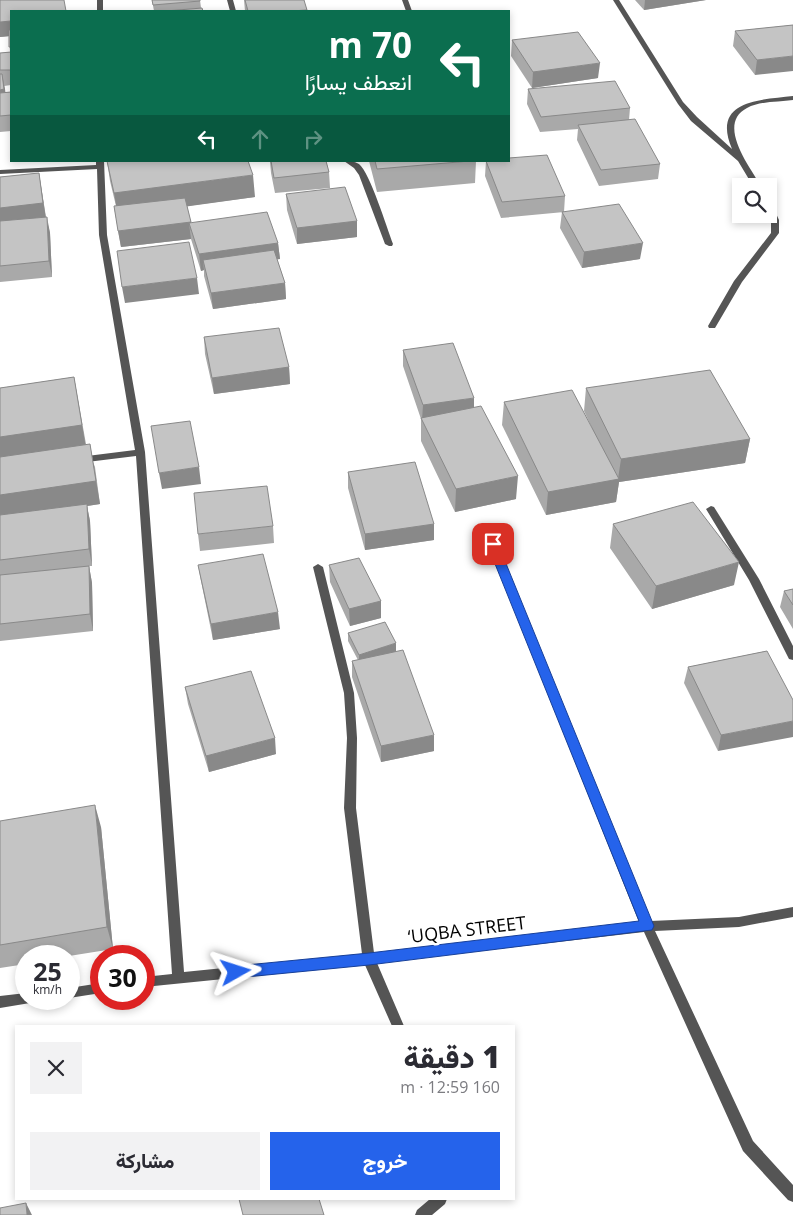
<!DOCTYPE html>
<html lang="ar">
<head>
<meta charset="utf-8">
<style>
	:root { --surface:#fff; --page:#f2f2f3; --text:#2b2b33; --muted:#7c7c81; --accent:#2563eb }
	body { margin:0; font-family:"Open Sans",Vazirmatn,sans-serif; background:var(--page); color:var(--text); direction:rtl; height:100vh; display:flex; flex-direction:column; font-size:19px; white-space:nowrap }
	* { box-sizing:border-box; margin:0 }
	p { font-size:16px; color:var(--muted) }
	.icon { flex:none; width:28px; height:28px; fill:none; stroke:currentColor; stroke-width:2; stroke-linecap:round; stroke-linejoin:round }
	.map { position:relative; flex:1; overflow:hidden; direction:ltr }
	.panel { position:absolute; left:15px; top:1025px; width:500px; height:175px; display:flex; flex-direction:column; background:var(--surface); border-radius:0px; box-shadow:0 2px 8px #0003; direction:rtl }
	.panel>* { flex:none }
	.hud { position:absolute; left:10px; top:10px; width:500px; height:152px; border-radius:0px; box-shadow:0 2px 8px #0003; direction:rtl; background:#0b6e4f; color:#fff; overflow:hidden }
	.tools { position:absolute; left:732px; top:178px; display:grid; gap:10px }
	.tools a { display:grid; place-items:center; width:45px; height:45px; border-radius:0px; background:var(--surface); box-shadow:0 2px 8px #0003; font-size:25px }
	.speed { position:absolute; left:15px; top:945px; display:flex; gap:10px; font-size:25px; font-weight:700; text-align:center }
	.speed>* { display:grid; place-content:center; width:65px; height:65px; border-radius:50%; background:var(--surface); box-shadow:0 2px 8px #0003; line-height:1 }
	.speed small { font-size:12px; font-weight:400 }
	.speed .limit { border:8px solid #d22; background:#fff; color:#111 }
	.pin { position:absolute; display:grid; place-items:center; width:42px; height:42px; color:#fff; margin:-21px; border-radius:10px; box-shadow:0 2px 8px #0006 }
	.me { position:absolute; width:55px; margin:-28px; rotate:84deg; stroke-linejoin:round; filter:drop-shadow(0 0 4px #0008) }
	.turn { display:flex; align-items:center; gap:18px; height:105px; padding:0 15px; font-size:22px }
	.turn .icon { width:65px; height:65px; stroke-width:2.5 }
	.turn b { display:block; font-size:35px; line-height:42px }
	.lanes { display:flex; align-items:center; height:48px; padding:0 15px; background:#0003; justify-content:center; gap:25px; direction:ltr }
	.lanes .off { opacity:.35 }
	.round { display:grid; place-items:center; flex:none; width:52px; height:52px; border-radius:0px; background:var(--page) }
	.headline { display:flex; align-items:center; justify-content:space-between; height:85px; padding:0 15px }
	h1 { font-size:30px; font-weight:800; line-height:38px }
	.button { display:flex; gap:10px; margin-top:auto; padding:10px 15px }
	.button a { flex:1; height:58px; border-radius:0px; background:var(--accent); color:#fff; font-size:20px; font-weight:800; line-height:58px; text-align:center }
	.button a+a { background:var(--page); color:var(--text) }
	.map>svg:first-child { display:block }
</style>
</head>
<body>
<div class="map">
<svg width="793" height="1215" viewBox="0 0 793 1215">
	<rect width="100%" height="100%" fill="#fff"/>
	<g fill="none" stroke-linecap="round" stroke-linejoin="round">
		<path fill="#555" fill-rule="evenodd" d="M97,0H103V11H97Z
			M227,0H233L236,11H230Z
			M402,0H408L412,11H406Z
			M613,0H619L683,102L697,117L732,149C711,100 760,100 793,96V100C779,102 760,101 747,108C716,124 750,167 761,186H753L738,161L691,121L678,104Z
			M96,161H104L107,235L145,452L184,972L362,954L344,808L347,738L344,693L313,567L318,564L323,567L354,693L357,738L356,808L374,953L639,922L488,544L490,542H496L651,921L739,917L793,907V917L739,927L655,931L753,1141L793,1185V1202L788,1200L743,1151L644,932L377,963L404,1026H392L365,965L144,987V977L172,974L136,456L79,463L74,460L79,457L135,450L99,235L97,169L0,174V170L96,165Z
			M344,161C349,161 354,161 359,164C370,173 387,228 393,244L392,246H389L385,244L359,175L354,168Z
			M769,205L773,207L779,220V233L742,282L715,328H709L708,326L734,281L771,233V220L768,214Z
			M711,506L714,507L759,579L793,646V660L789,659L749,580L706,509Z
			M101,983V993L69,998V988Z
			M26,993V999H32L30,1003L0,1008V996Z
			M430,1199H447L445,1204L432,1215H415L417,1210Z"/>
	</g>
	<path fill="#a9a9a9" d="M0,0L11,11V85L4,86L5,92H11V131L0,132V53L10,52L9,36L0,37Z
		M152,0H200L201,8L203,11H154Z
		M244,0H304L307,11H245Z
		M635,0H706L644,10Z
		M793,25L755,75L733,46L735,31Z
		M512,40L598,78L532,88L511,56Z
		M528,89L630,108L629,120L660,164L658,179L599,186L577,140L578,129L540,132L527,104Z
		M107,161L255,197L187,206L191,223L278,243L280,259H277L285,283L286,299L213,309L204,276V270L201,271L191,239L121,247L114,207L116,206L110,181Z
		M270,161H326L329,172L330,188L275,193L271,173Z
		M369,161H476L475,183L377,192Z
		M486,161L565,196L564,212L501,218L485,176Z
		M39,173L46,217L50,233L52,277L0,282V177Z
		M286,194L357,221V237L297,244L287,210Z
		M562,212L640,259L582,268L560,228Z
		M204,337L289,367L290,384L214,394L205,354Z
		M403,350L474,408L516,499L455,512L421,441V419L403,366Z
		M74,377L86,444L95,467L100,504L87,506L90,521L92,566H89L92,583L93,631L0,641V388Z
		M586,388L750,439L745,463L619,482L616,502L546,515L502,425L504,402L592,428L584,411Z
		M348,472L434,524V540L365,550L348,488Z
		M613,524L734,585L652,609L610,548Z
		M273,526L274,543L200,551L198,534Z
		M198,565L280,629L213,640L201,581Z
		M329,565L381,601V618L350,626L330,582Z
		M793,589V629L780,607L784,591Z
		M348,633L396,652L434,751L381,762L352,677V661L358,660L348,641Z
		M767,651L718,751L684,683L688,667Z
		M185,687L276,754L209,772L188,704Z
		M0,821L101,827L113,949L69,956H26V964L0,968Z"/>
	<path fill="#898989" d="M645,0H706L644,10Z
		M11,21V36L0,37V22Z
		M793,56V71L755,75L757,60Z
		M600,63L598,78L532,88L533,72Z
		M2,74L5,89L7,105H0V90Z
		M39,173L46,219L0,224V208Z
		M253,175L255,197L118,216L114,193Z
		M47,217L50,233L52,277L49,261Z
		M357,221V237L297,244V228Z
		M191,222V231L189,223L191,239L121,247L118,231Z
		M278,243L280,259L205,270L203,260L204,270L201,271L199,254Z
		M643,243L640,259L582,268L584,252Z
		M197,278L199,294L125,303L122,287Z
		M285,283L286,299L213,309L211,293Z
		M289,367L290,384L214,394L212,378Z
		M74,377L86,448L0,461V437Z
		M474,398V415L422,420L423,405Z
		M750,439L745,463L619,482L616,502L546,515L548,492L618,479L621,459Z
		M90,444L100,504L87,506L90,521L92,566L89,549L0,519V495Z
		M199,467L201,484L162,489L159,473Z
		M518,476L516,499L455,512L456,489Z
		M434,524V540L365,550V534Z
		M739,562L734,585L652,609L656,586Z
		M89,566L92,583L93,631L90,614Z
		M381,601V618L350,626L349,609Z
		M278,612L280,629L213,640L211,624Z
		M396,643V652L359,663V655Z
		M793,721V737L718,751L721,735Z
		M434,735V751L381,762V746Z
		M275,738L276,754L209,772L206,756Z
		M95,805L101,827L113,949L107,927Z
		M26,1203L32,1215H27Z"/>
	<path fill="#c4c4c4" stroke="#898989" d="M0,0H64L66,11H11V21L0,22Z
		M152,0H200V1L153,5Z
		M245,0H304L307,10L291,11H248Z
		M202,8L203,11H166Z
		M793,25V56L757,60L735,31Z
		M9,30H11V47H9Z
		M578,32L600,63L533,72L512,40Z
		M11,52V70H0V53Z
		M0,74H2L4,89L0,90Z
		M615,81L630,108L541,117L528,89Z
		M11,92V115L0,116V93Z
		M635,119L660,164L601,170L578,125Z
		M547,155L565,196L502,202L486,161H509V158Z
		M107,161H248L253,175L114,193Z
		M271,161H326L329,172L274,178Z
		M375,161H470L377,169Z
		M39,173L43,203L0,208V177Z
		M345,187L357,221L297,228L286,194Z
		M185,198L191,222L118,231L114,206Z
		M619,204L643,243L584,252L562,212Z
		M267,212L278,243L199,254L189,223Z
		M47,217L49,261L0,266V221Z
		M189,242L197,278L122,287L117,251Z
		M274,250L285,283L211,293L203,260Z
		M279,328L289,367L212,378L204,337Z
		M453,343L474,398L423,405L403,350Z
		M710,370L750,439L621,459L586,388Z
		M74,377L82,425L0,437V388Z
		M572,390L619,479L548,492L504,402Z
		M481,406L518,476L456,489L421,418Z
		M190,421L199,467L159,473L151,426Z
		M90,444L96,481L0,495V457Z
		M415,462L434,524L365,534L348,472Z
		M267,486L273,526L198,534L194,493Z
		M693,502L739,562L656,586L613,524Z
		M87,504L89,549L0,560V515Z
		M263,554L278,612L211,624L198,565Z
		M359,558L381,601L349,609L329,565Z
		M89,566L90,614L0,624V575Z
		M793,589V605L784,591Z
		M385,622L396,643L359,655L348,633Z
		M403,650L434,735L381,746L352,661Z
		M767,651L793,700V721L721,735L688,667Z
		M251,671L275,738L206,756L185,687Z
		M95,805L107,927L0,945V821Z
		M239,1199H319L324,1215H243Z
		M26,1203L27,1215H0V1208Z"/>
	<path fill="#2563eb" stroke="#184099" d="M493,540L498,544L654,926L652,930L369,965L236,978L231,976L229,972L231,967L236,966L369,953L639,921L487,544Z"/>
	<g text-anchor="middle" stroke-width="5" stroke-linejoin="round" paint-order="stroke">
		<g font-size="18" fill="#000" stroke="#fff">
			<text transform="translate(467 930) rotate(-7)" y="6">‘UQBA STREET</text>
		</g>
	</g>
</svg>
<div class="tools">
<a><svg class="icon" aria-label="search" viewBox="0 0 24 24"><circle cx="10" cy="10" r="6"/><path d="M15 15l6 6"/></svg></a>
</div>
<div class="speed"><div>25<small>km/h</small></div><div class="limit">30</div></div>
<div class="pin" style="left:493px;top:544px;background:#d93025"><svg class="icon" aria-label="arrive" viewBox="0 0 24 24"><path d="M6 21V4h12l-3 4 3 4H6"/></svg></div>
<svg class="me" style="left:236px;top:972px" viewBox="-20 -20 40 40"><path d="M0-17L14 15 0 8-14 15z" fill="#2563eb" stroke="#fff" stroke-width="4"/></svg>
<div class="hud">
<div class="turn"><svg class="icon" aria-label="left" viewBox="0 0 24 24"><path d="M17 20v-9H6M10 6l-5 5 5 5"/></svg><div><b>70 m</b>انعطف يسارًا</div></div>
<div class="lanes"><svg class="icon" aria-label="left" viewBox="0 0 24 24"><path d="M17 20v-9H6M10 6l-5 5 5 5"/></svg><svg class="icon off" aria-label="ahead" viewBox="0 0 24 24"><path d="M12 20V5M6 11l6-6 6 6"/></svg><svg class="icon off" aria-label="right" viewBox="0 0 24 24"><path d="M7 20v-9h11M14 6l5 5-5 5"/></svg></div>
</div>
<section class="panel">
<div class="headline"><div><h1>1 دقيقة</h1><p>160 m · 12:59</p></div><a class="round"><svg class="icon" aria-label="close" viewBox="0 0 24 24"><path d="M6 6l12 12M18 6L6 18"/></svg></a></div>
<div class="button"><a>خروج</a><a>مشاركة</a></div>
</section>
</div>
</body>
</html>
